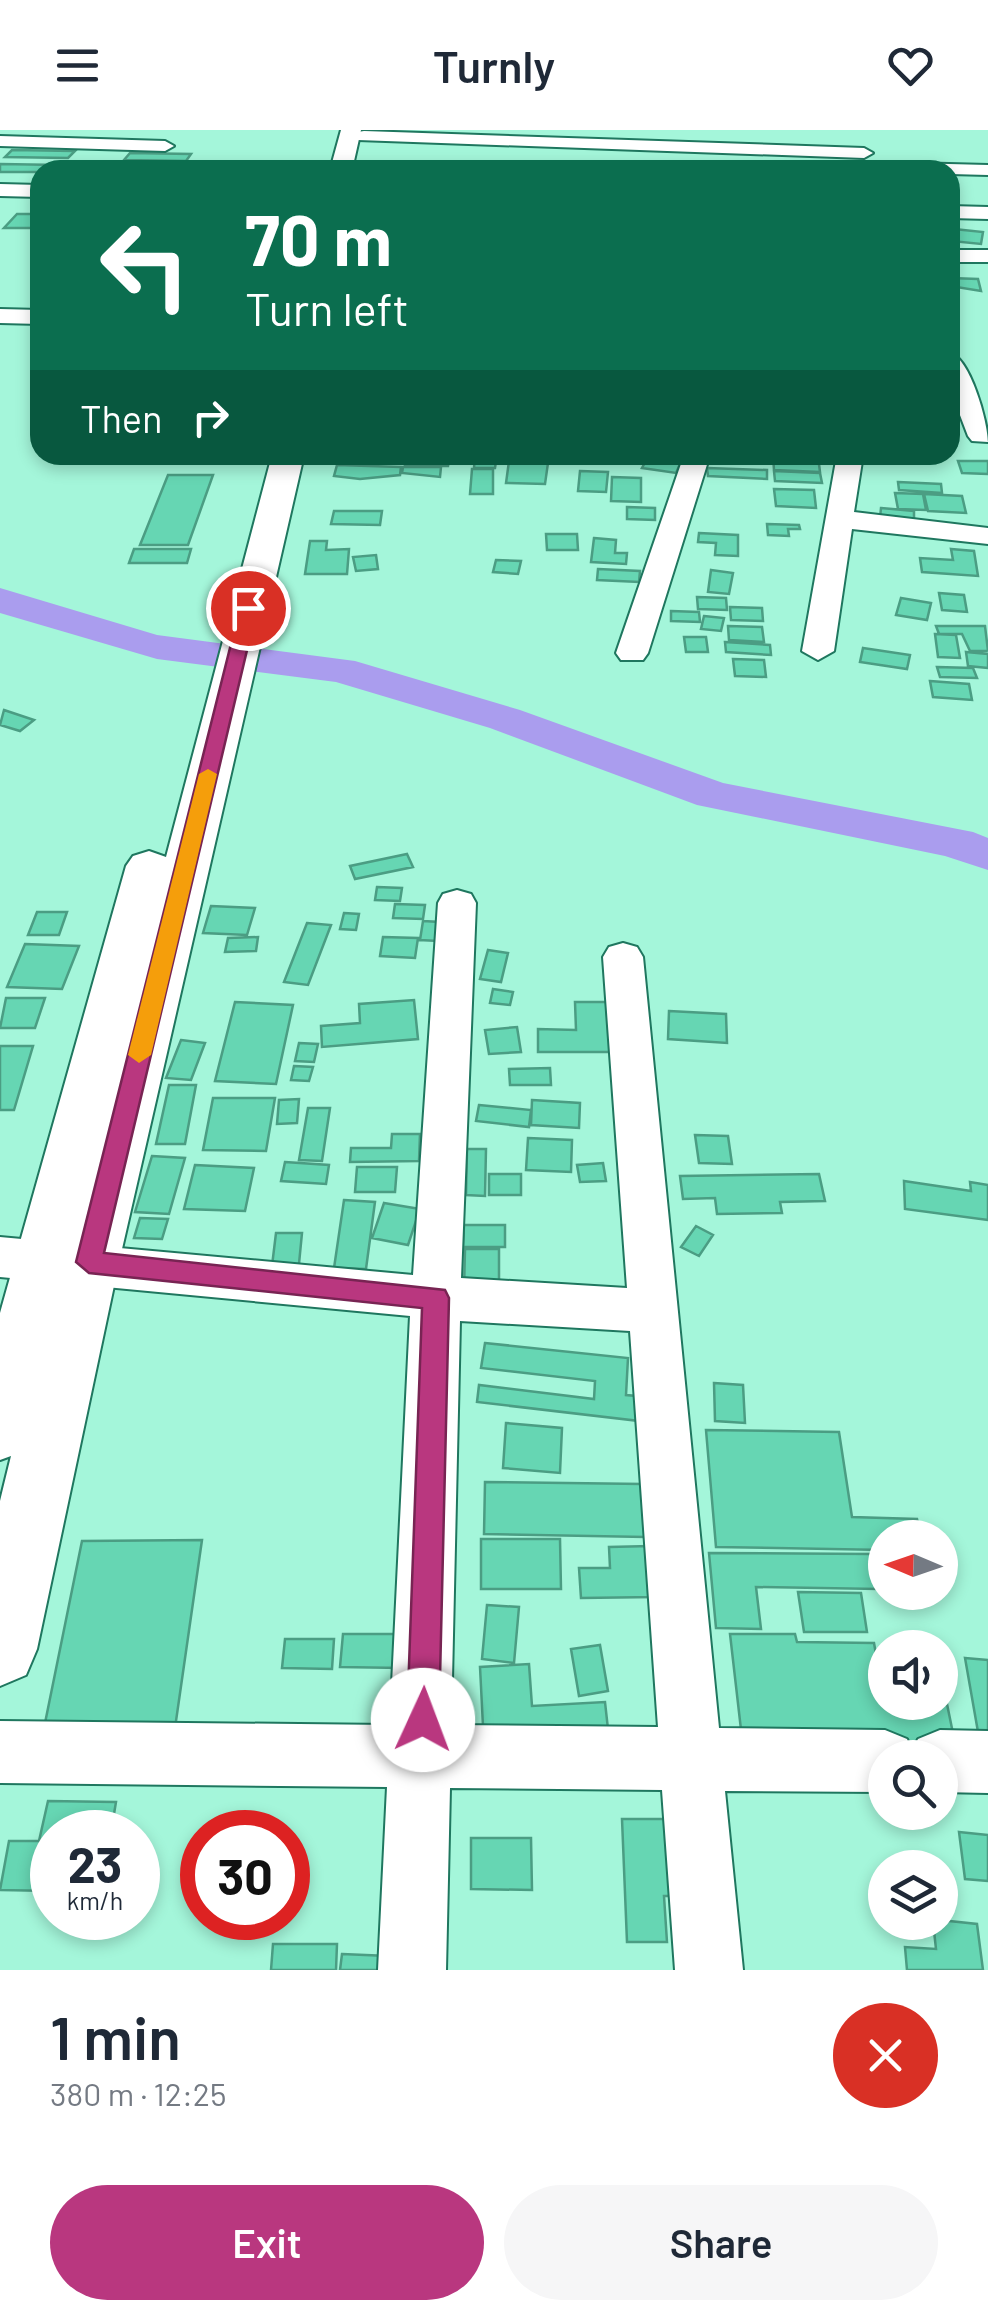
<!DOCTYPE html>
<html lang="en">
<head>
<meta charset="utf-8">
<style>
	:root { --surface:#fff; --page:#f6f6f7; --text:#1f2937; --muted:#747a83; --accent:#b9377f }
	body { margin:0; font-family:Barlow,sans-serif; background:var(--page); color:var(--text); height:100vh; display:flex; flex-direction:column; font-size:38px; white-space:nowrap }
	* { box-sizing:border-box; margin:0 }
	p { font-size:32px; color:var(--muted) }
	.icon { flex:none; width:55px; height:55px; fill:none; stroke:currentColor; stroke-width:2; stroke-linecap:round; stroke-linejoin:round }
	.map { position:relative; height:1840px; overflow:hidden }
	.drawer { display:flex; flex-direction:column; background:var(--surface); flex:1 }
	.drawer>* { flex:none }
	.guide { position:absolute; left:30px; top:30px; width:930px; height:305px; border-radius:30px; box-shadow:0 5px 15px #0003; background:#0b6e4f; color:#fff; overflow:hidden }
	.needle { width:65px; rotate:272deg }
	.fabs { position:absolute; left:868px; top:1390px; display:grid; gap:20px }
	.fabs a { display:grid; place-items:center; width:90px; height:90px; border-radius:50%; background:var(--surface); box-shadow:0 5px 15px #0003; font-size:50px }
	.speed { position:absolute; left:30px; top:1680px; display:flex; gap:20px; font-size:50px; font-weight:700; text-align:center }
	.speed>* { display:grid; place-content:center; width:130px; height:130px; border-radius:50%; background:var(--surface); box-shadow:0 5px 15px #0003; line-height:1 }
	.speed small { font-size:25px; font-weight:400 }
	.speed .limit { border:15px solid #d22; background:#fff; color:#111 }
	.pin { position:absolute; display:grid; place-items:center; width:85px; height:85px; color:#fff; margin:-42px; border:5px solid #fff; border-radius:50%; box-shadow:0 2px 10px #0007 }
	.me { position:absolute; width:110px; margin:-55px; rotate:2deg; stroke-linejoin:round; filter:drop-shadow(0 0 8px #0008) }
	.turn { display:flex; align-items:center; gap:35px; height:210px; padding:0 50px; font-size:45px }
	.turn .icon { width:130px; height:130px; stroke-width:2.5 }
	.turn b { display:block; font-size:70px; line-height:85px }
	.then { display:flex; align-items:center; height:95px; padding:0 50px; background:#0003; gap:20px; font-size:38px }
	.round { display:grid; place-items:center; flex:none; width:105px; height:105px; border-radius:52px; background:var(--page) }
	.headline { display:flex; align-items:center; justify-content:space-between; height:170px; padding:0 50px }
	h1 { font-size:60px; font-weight:600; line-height:75px }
	.cta { display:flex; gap:20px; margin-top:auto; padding:20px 50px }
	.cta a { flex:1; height:115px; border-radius:60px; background:var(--accent); color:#fff; font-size:40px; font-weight:600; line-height:115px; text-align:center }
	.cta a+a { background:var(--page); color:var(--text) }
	header { display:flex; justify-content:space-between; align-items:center; height:130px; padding:0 50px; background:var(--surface); font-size:45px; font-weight:600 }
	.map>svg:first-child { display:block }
</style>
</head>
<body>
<header><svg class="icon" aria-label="menu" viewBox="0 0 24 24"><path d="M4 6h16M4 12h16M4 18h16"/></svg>Turnly<svg class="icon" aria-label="heart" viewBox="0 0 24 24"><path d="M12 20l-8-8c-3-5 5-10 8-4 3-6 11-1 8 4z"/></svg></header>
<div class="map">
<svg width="988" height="1840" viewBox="0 0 988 1840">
	<rect width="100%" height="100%" fill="#a4f6da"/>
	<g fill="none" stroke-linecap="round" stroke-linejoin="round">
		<path fill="#aa9dee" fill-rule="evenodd" d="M0,458L157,505L355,531L520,580L723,653L973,702L988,708V740L945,726L697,675L490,598L336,552L157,529L0,483Z"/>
	</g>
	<path fill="#66d6b3" stroke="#4b9d83" stroke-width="2.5" d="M12,20L75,21L68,28L5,27Z
		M130,23L191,24L186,31L124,30Z
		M0,34L61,35L40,42H0Z
		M17,84H40L36,88L40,93L32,98H4Z
		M954,99L983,102L981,114L951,111Z
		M950,148L978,149L981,161L950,156Z
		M407,325H450L448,336L405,335Z
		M475,325H497L495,338H474Z
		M773,325L818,326L820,342L774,340Z
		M647,329L680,334L676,343L642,338Z
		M509,331L548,333L545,354L506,353Z
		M958,331H988V344L962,343Z
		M337,335L401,337L400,345L360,349L334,346Z
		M403,337H441L440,347L402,343Z
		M707,338L767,340V349L708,346Z
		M472,339H493V364H470Z
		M580,341L608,342L606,362L578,361Z
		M774,341L820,343L822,353L775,351Z
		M168,345H213L188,415H140Z
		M612,347L641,348V372L611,371Z
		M898,352L941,354L942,363L899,360Z
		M774,359L814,360L816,378L776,376Z
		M895,363L923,364L926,380L898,379Z
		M924,364L962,366L966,383L928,381Z
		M627,377L655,378V390L627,389Z
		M881,378L914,381V392L880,388Z
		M334,381H382L380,395L331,394Z
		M767,394L799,395L800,399H788L789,406L768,405Z
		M699,403L738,405V426L715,425L716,413L698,412Z
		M546,404H577L578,420H547Z
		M594,408L616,410L615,423H627L626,434L591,432Z
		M310,411H327L326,420L349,419L347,444H305Z
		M134,419H191L187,433H129Z
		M951,419L974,421L978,446L922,442L920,428L953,430Z
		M376,425L378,439L356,441L353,427Z
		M496,430L521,431L518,444L493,442Z
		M598,439L640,441L639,452L597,450Z
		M711,440L733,443L729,464L708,462Z
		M939,463L964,465L967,482L942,480Z
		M697,467L726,468L727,480L698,479Z
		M901,468L931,473L927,490L896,485Z
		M730,477L762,478L763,491L731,490Z
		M671,481L699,482L700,492L671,491Z
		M704,486L724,488L721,501L701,499Z
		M728,496L762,497L764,512L729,510Z
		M936,496H985L988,521H970L962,504H939Z
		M935,504L956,505L960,528L938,527Z
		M684,507H706L708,522H686Z
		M725,512L770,515L771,525L726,522Z
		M863,518L910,525L907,539L860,532Z
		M966,522L988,524V538L968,536Z
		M733,529L764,530L766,547L735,546Z
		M937,537L973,538L977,548L940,547Z
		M930,551L969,554L972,570L933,567Z
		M4,580L34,590L20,601L0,595Z
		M407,724L413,737L355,749L350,736Z
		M377,757L402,758L400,771L375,770Z
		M395,774L425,775L423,789L393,788Z
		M211,776L255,778L247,805L203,803Z
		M37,782H67L59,805H28Z
		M344,783L359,784L356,800L340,799Z
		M423,791L440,792L438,811L420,810Z
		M307,793L331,795L308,855L284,852Z
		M258,807L256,821L225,822L228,808Z
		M383,807L418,808L415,828L380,826Z
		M25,814L79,816L62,859L7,857Z
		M488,820L508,823L501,852L480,849Z
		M493,859L513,862L510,875L490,873Z
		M6,868H45L35,898H0Z
		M414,870L418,909L322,917L321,896L360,893L359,874Z
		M235,872L293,875L276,954L215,951Z
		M575,872H606L610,922H538V899L576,900Z
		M669,881L726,884L727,913L668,909Z
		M517,897L521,922L489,924L485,900Z
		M181,910L205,913L191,950L166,948Z
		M299,913L318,914L314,932L295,931Z
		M0,916H33L14,980H0Z
		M294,936L313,937L309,951L291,950Z
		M550,938L551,955H510L509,939Z
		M169,955H196L185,1014H156Z
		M213,968H275L266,1021L203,1020Z
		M299,969L297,993L277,994L279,970Z
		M532,970L580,973L579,998L531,995Z
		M479,975L531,980L529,997L476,991Z
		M308,978H330L322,1031L299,1030Z
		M392,1004H420L419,1031L350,1032L351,1018H391Z
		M695,1005L728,1006L732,1034L699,1033Z
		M528,1008L572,1010L571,1042L526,1040Z
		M467,1019H486L485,1066L466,1065Z
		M152,1026L185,1028L169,1084L135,1082Z
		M285,1032L329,1035L326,1054L281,1051Z
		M603,1033L606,1051L580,1052L577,1035Z
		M195,1035L254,1038L245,1081L184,1079Z
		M357,1037H397L395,1062H355Z
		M489,1044H521V1065H489Z
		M819,1044L825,1071L780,1072L782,1083L717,1084L715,1068L683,1069L680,1046Z
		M904,1051L971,1061L970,1052L988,1055V1090L905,1079Z
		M344,1070L375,1072L366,1139L334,1138Z
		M384,1073L420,1079L408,1115L372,1108Z
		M140,1088L168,1089L162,1109L134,1108Z
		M464,1095H505V1117H463Z
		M696,1096L713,1105L699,1126L681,1117Z
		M276,1103H302L298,1144H271Z
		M465,1119H499V1161L464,1160Z
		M485,1213L628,1228L626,1265L649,1267L648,1292L477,1272L479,1255L594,1269L595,1251L481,1238Z
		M714,1253L743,1255L745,1293L715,1291Z
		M506,1293L562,1298L560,1343L503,1338Z
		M706,1300L839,1302L852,1387L917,1389L921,1408H885V1420L716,1417Z
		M485,1352L643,1354L645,1407L484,1404Z
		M481,1409H560L561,1459H481Z
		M202,1410L175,1598H44L82,1411Z
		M650,1416L655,1467L581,1468L579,1438H610L609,1417Z
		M709,1423L871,1424L878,1459L756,1457L761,1499L716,1498Z
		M798,1462L861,1463L867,1502H804Z
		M487,1475L519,1477L514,1533L482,1529Z
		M343,1504H404L402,1538L340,1537Z
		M730,1504H795L797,1512L874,1513L885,1574H947L956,1618L743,1617Z
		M285,1509H334L332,1539L282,1538Z
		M600,1515L608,1561L579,1566L571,1519Z
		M965,1528L988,1530V1619H981Z
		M529,1534L532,1576L605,1572L609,1608L484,1616L480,1537Z
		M48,1671L116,1672L111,1702H52V1761L0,1760L9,1711H39Z
		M622,1689H680L686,1766H664L667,1812H627Z
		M959,1702L988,1705V1751L965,1749Z
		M471,1708H531L532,1760L471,1759Z
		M940,1790L977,1794L983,1840H907L905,1817L936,1819L933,1792Z
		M273,1814H337L336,1840H271Z
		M342,1824L388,1826L386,1840H340Z"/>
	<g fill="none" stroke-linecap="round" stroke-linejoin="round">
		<defs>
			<path id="minor" d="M364,1L864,18L873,23L864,28L358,10V2Z
				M0,6L165,11L174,16L165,21L0,16Z
				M870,32L988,35V45L950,44V40H863L864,33Z
				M0,54L40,55V67L0,66Z
				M950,76L988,77V89L950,88Z
				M950,120H988V132H950Z
				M0,179L40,180V194L0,193Z
				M950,223C970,228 988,292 988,312L972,311L968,306L950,259Z
				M684,325H710L648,523L643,530H621L616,523Z
				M837,325H863L854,382L988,398V414L852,399L834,521L818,530L802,521Z
				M457,760L471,764L476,773L461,1148L627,1158L603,827L609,817L623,813L637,817L643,827L719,1598L885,1600L907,1609L912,1622L918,1609L940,1600L988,1601V1663L940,1662V1628H885V1662L725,1661L743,1840H675L662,1660L450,1658L446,1840H378L387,1657L0,1653V1591L390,1595L410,1186L0,1147V1107L413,1145L438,773L443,764ZM460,1191L630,1201L658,1597L451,1595Z"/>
			<path id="major" d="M341,0H361L352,40H330Z
				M272,325H304L119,1132L37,1519L26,1545L0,1556V1371L11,1326L0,1330V1183L126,736L133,726L149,721L166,727Z"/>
		</defs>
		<use href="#minor" stroke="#1f775f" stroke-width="4"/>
		<use href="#major" stroke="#1f775f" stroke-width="4"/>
		<use href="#minor" fill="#fff" fill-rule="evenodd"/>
		<use href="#major" fill="#fff" fill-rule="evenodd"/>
	</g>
	<path fill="#b9377f" stroke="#782453" stroke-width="2.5" d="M248,473L257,478L104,1123L445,1160L449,1168L439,1590L435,1602L423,1606L411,1602L407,1590L422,1178L89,1143L76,1132L240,478Z"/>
	<path fill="#f59e0b" d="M208,639L217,644L151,925L139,933L128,925L199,644Z"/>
</svg>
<div class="fabs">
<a><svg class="needle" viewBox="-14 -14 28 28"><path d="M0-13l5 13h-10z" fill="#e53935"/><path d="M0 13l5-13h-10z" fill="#747a83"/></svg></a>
<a><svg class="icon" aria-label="sound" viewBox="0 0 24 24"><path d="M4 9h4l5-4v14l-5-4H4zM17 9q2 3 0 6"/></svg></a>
<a><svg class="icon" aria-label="search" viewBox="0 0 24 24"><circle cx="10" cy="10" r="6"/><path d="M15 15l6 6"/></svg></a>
<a><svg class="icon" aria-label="layers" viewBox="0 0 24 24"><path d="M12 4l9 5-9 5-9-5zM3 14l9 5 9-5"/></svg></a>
</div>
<div class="speed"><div>23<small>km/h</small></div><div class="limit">30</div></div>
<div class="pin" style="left:248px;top:478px;background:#d93025"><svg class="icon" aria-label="arrive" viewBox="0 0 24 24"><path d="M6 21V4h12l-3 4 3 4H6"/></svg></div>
<svg class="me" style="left:423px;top:1590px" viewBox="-20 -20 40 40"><circle r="19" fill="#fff"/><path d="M0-13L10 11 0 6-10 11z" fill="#b9377f"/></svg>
<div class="guide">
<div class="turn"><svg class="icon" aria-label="left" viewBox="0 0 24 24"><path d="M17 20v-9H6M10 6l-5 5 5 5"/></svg><div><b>70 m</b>Turn left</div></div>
<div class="then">Then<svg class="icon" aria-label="right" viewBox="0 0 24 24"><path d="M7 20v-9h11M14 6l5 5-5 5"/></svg></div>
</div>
</div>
<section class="drawer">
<div class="headline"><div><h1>1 min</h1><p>380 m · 12:25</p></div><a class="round" style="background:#d93025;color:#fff"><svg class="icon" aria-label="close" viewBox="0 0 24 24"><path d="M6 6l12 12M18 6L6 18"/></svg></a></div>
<div class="cta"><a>Exit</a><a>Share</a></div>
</section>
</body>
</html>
